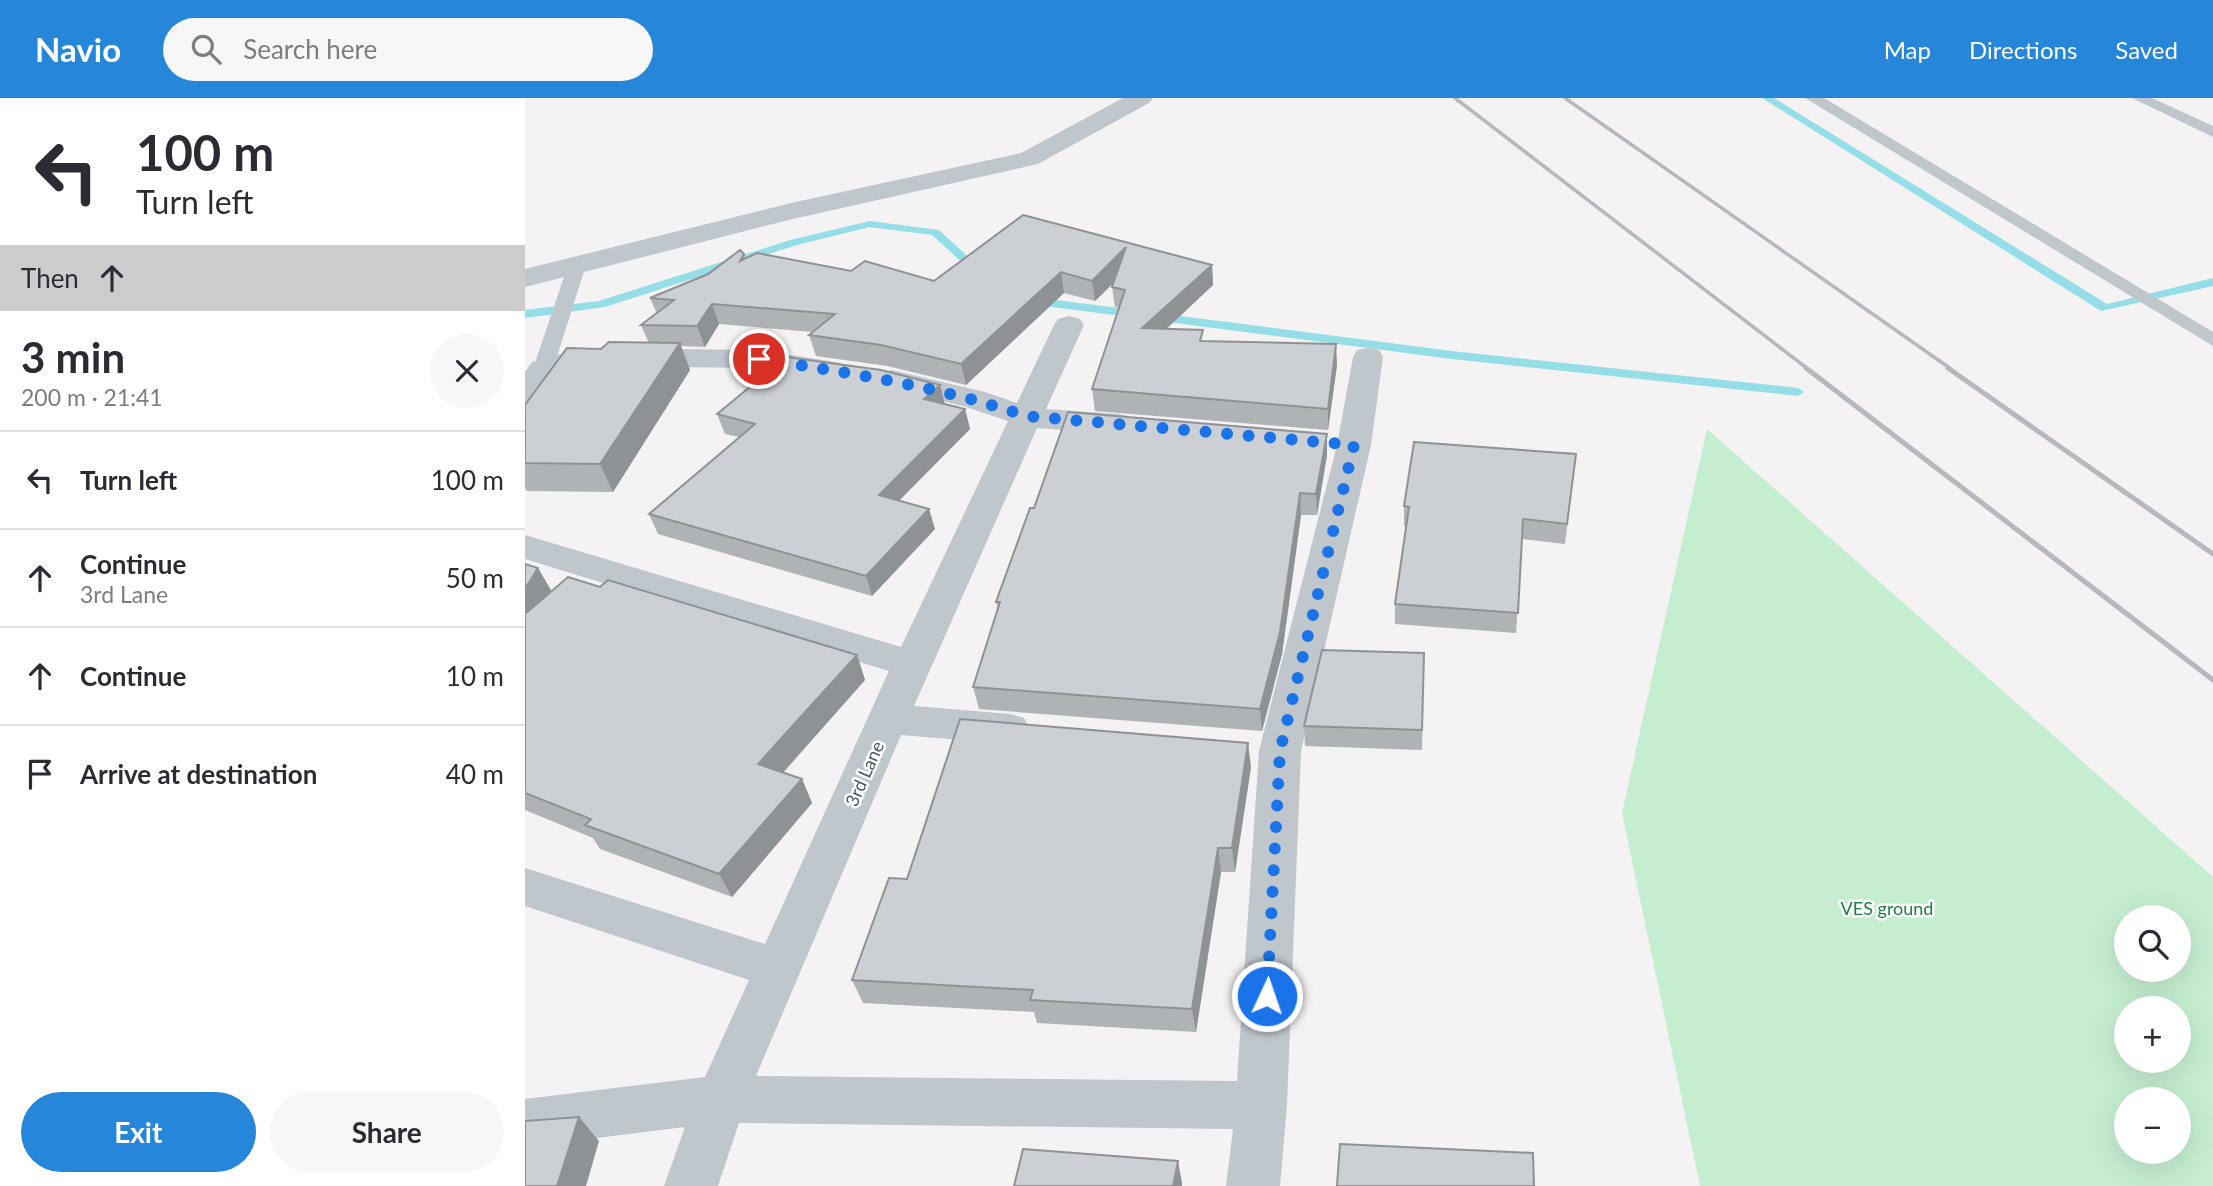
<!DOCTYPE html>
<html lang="en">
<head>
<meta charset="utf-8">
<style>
	:root { --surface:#fff; --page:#f7f7f7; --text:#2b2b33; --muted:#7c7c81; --line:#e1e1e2; --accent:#2686da }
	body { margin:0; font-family:Lato,sans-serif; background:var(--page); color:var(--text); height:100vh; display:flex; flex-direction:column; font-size:26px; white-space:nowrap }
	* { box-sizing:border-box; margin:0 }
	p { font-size:23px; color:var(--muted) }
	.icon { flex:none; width:38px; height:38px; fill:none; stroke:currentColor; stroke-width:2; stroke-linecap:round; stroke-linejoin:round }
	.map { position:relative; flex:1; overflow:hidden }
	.drawer { display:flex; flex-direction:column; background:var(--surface); width:525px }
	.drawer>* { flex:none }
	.guide { background:#fff; color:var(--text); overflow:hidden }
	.fabs { position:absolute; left:1589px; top:807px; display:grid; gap:14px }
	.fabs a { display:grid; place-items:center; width:77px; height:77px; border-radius:50%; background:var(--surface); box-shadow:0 7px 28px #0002; font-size:35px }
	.pin { position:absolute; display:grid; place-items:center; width:60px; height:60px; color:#fff; margin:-30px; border:4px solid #fff; border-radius:50%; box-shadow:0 2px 7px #0007 }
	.me { position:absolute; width:77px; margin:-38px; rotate:3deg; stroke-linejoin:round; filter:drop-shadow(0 0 5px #0008) }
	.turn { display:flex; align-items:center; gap:24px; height:147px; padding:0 21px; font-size:32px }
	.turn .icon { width:91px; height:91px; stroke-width:2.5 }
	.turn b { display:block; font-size:49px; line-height:60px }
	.then { display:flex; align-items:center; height:66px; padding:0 21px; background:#0003; gap:14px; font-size:26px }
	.round { display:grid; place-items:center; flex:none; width:74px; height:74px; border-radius:37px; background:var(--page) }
	.overview { display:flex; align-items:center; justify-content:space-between; height:119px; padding:0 21px }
	h1 { font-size:42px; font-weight:700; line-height:52px }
	.button { display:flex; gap:14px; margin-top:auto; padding:14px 21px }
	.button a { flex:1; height:80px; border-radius:42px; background:var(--accent); color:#fff; font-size:28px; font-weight:700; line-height:80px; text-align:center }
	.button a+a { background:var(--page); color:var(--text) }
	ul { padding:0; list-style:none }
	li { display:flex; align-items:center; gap:21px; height:98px; padding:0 21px; border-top:2px solid var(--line) }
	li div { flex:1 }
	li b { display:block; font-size:26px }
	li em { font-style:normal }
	header { display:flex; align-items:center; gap:42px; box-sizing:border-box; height:98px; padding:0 35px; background:var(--accent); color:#fff }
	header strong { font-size:33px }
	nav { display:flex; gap:38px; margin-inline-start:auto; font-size:24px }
	.search { width:490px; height:63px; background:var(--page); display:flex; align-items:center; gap:18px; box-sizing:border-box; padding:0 24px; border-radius:38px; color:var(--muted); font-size:26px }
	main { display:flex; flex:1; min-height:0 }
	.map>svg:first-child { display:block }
</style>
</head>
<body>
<header>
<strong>Navio</strong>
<div class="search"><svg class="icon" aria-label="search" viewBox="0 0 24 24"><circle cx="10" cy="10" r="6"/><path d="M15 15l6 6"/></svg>Search here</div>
<nav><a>Map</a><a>Directions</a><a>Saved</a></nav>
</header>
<main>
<section class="drawer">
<div class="guide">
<div class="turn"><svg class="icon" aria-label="left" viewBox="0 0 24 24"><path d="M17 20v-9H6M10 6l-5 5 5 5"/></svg><div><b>100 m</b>Turn left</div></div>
<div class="then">Then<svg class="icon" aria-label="ahead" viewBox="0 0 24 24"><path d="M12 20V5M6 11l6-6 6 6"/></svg></div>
</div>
<div class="overview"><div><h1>3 min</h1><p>200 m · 21:41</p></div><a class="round"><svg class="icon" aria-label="close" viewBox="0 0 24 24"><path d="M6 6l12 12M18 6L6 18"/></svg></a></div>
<ul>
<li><svg class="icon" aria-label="left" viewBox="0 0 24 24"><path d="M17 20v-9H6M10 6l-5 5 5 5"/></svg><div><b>Turn left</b></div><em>100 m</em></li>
<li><svg class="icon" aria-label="ahead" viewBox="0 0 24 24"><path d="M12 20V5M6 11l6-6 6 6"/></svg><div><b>Continue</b><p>3rd Lane</p></div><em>50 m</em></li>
<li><svg class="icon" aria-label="ahead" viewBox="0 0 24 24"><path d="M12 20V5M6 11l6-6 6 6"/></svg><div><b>Continue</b></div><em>10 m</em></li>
<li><svg class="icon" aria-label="arrive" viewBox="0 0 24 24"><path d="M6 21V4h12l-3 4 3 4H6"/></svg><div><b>Arrive at destination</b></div><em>40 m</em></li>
</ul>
<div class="button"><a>Exit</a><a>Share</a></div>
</section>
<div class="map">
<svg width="1688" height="1088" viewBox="0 0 1688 1088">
	<rect width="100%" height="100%" fill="#f4f2f2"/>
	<path fill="#c5eed0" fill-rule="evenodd" d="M1182,331L1688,779V1088H1175L1097,715ZM1601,819H1654V872H1601ZM1601,910H1654V962H1601ZM1601,1001H1654V1054H1601Z"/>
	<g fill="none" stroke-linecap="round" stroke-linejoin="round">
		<path fill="#95dee8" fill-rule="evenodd" d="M1237,0H1249L1582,206L1688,180V188L1576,213Z
			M345,123L414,132L461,175L459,177H451L407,137L345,129L272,147L80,209L0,220V212L74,203L265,142Z
			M508,199L927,253L1273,290L1279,294L1273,298L927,261L504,206V200Z"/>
		<path fill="#bfc7cd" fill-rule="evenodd" d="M1280,0H1299L1688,234V248Z
			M1607,0H1627L1688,28V39Z
			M52,162L61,167L28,271L25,275H11L8,271L43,167Z"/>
		<path fill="#bfc7cd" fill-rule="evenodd" d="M598,0H628L624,5L513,66L268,121L0,189V171L266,105L496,55Z
			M544,218L555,221L559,227L521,311L594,316L606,319L610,326L606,333L594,336L512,330L389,608L485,616L499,620L505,631L499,642L485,646L376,637L231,978L712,983L734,653L812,347L828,259L832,252L843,250L854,252L858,259L846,347L776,653L762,1007L755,1088H701L708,1031L214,1025L193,1088H139L160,1029L0,1049V1001L180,979L224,882L0,808V770L240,846L364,573L0,461V437L376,549L483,323L438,308L356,288L351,281L356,274L367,272L460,294L492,305L529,227L533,221Z
			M59,250L234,252L304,263L315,265L320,272L315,279L304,281L234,270L61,268L29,278L11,303L0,306V274L7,264Z"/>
		<path stroke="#b5b8bc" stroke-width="3.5" d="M930,0L1283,271
			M1040,0L1426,271"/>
		<path stroke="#b5b8bc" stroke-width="5" d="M1281,270L1688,582
			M1423,270L1688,456"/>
	</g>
	<path fill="#afb3b6" d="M498,117L687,167L688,187L641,231L679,243L812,267L803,332L570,313L567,291L594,210L590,209L587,189L589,185L570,203L539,195L441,287L362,268L291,258L284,237L288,234L194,226L180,249L156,248L165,272L88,394L2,393L0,390V307L76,251L124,245L116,227L132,216L125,200L183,176L219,156L221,160L409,183Z
		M420,306L440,311L445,331L374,402L410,431L347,498L133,436L124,416L214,339L200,336L192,316Z
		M802,336V357L792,417H776L757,556L737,633L454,611L448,589L473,511L471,504L509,410Z
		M1051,356L1040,446L997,441L991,535L870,526V506L881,428H879V408Z
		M0,466L13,470L26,493L75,489L332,557L340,582L258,675L277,681L287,705L207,799L75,751L68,740L0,712Z
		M899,555L897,652L780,648L779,628Z
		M726,669L710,774H696L671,934L512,925L509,914L338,905L327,882L382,781Z"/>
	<path fill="#8f9294" d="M601,149L604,169L570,203L567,183Z
		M687,167L688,187L620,251L617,230Z
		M536,174L539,195L441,287L436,266Z
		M187,206L194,226L180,249L172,228Z
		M155,245L165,272L88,394L75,366Z
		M811,246L812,267L803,332V311Z
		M415,287L420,306L399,301Z
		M440,311L445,331L360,417L354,397Z
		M802,336V357L792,417L791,396Z
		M775,395L776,417L757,556L737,633L735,611Z
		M404,411L410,431L347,498L341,478Z
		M13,470L27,494L0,538V491Z
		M332,557L340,582L244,690L233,666Z
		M723,645L726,669L710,774L707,750Z
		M277,681L287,705L207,799L194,776Z
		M693,750L696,774L671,934L667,911Z
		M54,1019L74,1043L61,1088H32Z
		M653,1063L657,1085V1088H648Z"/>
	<path fill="#ccd0d4" stroke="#8f9294" stroke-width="2" d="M498,117L687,167L617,230L678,232L675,243L811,246L803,311L567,291L600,192L587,189L601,149L567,183L536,174L436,266L356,247L284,237L310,216L187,206L172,228L116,227L149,202L125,200L183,176L215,152L219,156L215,163L232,155L326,173L340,163L409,183Z
		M84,244L155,245L75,366L0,365V307L42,250L76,251Z
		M261,259L356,272L415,287L399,301L440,311L354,397L404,411L341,478L124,416L230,326L192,316Z
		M543,314L802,336L791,396L775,395L755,534L735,611L448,589L475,504H471L505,410H509Z
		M889,344L1051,356L1042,426L998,421L993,515L870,506L884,409L879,408Z
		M0,466L13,470L0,491Z
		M43,479L75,489L83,482L332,557L233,666L277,681L194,776L60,727L66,721L0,695V516Z
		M797,552L899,555L897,632L779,628Z
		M435,621L723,645L707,750H693L667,911L505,902L508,892L327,882L364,780L382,781Z
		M54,1019L32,1088H0V1023Z
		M815,1046L1008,1055L1009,1088H812Z
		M498,1051L653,1063L648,1088H489Z"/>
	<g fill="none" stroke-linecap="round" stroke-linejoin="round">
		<path stroke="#1a73e8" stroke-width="12" stroke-dasharray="0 21.6" d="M234,261C325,275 413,288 501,318L829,347L755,653L742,898"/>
	</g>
	<g text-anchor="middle" stroke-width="5" stroke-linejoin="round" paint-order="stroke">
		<g font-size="18" fill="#4b575e" stroke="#fff">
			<text transform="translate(340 676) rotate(-66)" y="6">3rd Lane</text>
		</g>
		<g font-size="18" fill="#1e7d44" stroke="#fff">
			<text x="1362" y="817">VES ground</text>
		</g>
	</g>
</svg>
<div class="fabs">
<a><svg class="icon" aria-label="search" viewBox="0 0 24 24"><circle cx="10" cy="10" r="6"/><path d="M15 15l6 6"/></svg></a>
<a>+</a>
<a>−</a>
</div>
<div class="pin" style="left:234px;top:261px;background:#d93025"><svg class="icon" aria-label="arrive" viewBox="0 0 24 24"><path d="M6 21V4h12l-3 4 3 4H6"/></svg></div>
<svg class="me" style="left:742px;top:898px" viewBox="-20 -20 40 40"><circle r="17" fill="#1a73e8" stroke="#fff" stroke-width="3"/><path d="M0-11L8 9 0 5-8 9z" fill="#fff"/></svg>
</div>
</main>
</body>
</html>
